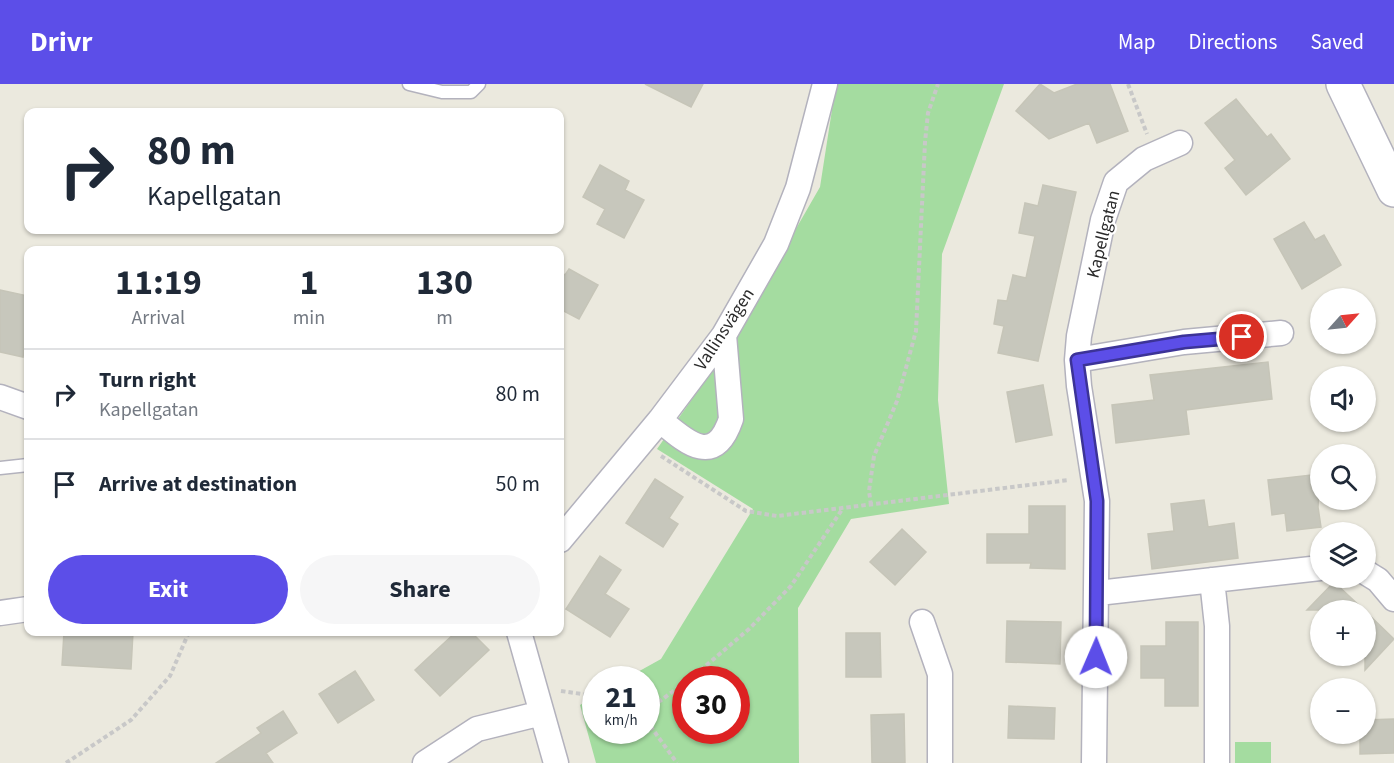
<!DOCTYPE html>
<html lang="en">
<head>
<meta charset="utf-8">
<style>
	:root { --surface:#fff; --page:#f6f6f7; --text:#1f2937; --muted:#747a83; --line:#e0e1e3; --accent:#5c4ee8 }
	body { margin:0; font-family:"Source Sans 3",sans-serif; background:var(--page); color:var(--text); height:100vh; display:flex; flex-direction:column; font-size:22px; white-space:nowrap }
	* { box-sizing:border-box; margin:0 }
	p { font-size:20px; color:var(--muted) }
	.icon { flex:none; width:33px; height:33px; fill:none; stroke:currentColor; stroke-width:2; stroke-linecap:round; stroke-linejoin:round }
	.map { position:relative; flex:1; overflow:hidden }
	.details { position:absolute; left:24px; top:162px; width:540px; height:390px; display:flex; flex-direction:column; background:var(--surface); border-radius:12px; box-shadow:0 2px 4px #0004 }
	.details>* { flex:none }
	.banner { position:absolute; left:24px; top:24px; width:540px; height:126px; border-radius:12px; box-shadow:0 2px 4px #0004; background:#fff; color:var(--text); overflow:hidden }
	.needle { width:39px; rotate:63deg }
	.buttons { position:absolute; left:1310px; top:204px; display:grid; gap:12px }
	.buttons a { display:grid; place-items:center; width:66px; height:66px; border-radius:50%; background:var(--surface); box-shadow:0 2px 4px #0004; font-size:30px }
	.speed { position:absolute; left:582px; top:582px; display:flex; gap:12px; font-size:30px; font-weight:700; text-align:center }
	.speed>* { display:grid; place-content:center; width:78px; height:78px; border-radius:50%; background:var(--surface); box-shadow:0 2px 4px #0004; line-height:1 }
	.speed small { font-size:15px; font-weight:400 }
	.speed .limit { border:9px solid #d22; background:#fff; color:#111 }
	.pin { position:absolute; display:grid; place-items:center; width:51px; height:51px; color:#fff; margin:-26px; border:3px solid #fff; border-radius:50%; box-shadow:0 2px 6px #0007 }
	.me { position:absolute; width:66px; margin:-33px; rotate:1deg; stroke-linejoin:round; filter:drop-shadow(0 0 4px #0008) }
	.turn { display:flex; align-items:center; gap:21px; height:126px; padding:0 24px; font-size:27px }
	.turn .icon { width:78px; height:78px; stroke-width:2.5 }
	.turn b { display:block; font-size:42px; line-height:51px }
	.eta { display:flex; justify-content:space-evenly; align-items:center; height:102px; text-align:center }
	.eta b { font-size:36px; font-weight:700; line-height:42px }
	.cta { display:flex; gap:12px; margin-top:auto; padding:12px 24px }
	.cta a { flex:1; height:69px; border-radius:36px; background:var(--accent); color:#fff; font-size:24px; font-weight:700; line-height:69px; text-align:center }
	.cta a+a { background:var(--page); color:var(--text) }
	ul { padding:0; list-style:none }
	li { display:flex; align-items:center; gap:18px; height:90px; padding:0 24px; border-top:2px solid var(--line) }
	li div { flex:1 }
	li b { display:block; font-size:22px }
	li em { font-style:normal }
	header { display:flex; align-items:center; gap:36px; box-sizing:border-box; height:84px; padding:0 30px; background:var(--accent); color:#fff }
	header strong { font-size:28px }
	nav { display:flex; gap:33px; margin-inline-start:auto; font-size:21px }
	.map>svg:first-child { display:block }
</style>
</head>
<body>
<header>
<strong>Drivr</strong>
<nav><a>Map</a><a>Directions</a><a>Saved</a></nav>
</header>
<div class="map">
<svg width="1394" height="679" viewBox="0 0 1394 679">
	<rect width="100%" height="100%" fill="#ebe9de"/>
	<path fill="#a4dca0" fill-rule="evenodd" d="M836,0H1004L942,170L938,316L949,420L851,435L798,524L799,679H596L580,621L595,612L596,646H646V596L625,595L661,575L753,425L657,365L725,268L820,103ZM686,596H736V646H686Z
		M1235,658H1271V679H1235Z"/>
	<path fill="#c7c7bc" stroke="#c6c5b8" stroke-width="1.5" d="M645,0H703L691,23Z
		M1040,0L1054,9L1077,0H1110L1128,47L1097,59L1089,39L1049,55L1016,27Z
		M1236,15L1267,53L1271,50L1290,75L1246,111L1225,84L1235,76L1205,39Z
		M600,81L629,97L625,106L644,116L624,154L597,140L605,125L583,113Z
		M1043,101L1076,108L1038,277L998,269L1004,242L994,240L998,216L1007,217L1013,191L1026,194L1035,152L1019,149L1025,119L1038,122Z
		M1304,138L1315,156L1324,151L1341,181L1302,205L1274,155Z
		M569,185L598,201L579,235L560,225V187L565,191Z
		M0,206L28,212V245L23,273L0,268Z
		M1268,278L1272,315L1186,326L1189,350L1116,359L1112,321L1154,316L1150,291Z
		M1043,301L1052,351L1016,358L1007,308Z
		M1320,390L1318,423L1321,443L1287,447L1285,429L1272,431L1268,396Z
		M655,395L683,413L669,434L678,440L663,463L626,439Z
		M1204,416L1208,443L1234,439L1238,474L1152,485L1148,450L1174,447L1171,420Z
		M1029,422H1065V485L1030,484L1031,479H987V450H1029Z
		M902,445L926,468L895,501L870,478Z
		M600,472L621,486L605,510L629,525L610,553L566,525Z
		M1334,498L1364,526H1307Z
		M1365,527L1394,555L1365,586Z
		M1007,537L1061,538L1060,580L1006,578Z
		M1166,538H1198V622H1165V594H1141V562H1166Z
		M64,548H133L131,585L62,581Z
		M456,548H471L489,566L440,612L415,586Z
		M846,549H880L881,593H846Z
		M355,587L374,616L338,639L319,610Z
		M1009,622L1055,624L1054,655L1008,654Z
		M283,627L297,649L266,669L273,679H216L261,649L257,644Z
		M904,630L905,679H872L871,631Z
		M1394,635V669L1360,670V650H1365V636Z"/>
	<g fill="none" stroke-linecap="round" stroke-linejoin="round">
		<defs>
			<path id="lane" d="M409,0L442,8H471L479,0
				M0,384L28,381"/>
			<path id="street" d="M1077,276L1184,258L1281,249
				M0,313L28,323
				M660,336C685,357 714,385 731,335L724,251
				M560,456L660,336L724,251L776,160L798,104L825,0
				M1365,488L1378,496L1394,515
				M1212,496L1217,542V679
				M1098,509L1320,484
				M0,529L28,525
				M922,538L940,590V679
				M519,548L556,679
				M425,679L477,645L542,629
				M1094,679L1097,417L1079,302L1077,276L1079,252L1103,136L1116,98L1144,75L1180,59"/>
			<path id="secondary" d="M1343,0L1394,106"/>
		</defs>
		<use href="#lane" stroke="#b3b2bd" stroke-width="15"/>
		<use href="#street" stroke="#b3b2bd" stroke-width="27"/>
		<use href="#secondary" stroke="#b3b2bd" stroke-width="36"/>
		<path stroke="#c8c8c8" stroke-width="4" stroke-dasharray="4.5 3" stroke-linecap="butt" d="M1128,0L1147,50
			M661,372L746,427L777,432L1069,396
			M871,421L869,407L874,372L897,317L916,247L925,58L928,29L938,0
			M689,596L749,545L791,502L843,424
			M561,607L596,612
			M646,627L686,598
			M646,636L677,679
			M66,679L131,636L170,592L189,548"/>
		<use href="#lane" stroke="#fff" stroke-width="12"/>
		<use href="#street" stroke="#fff" stroke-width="24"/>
		<use href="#secondary" stroke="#fff" stroke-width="33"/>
	</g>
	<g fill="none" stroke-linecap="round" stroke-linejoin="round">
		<defs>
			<path id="route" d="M1096,573L1097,417L1077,276L1184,258L1242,253"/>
		</defs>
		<use href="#route" stroke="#3c3397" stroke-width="15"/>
		<use href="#route" stroke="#5c4ee8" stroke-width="10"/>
	</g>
	<g text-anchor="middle" stroke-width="4.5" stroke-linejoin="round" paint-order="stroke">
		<g font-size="18" fill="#2b2b2b" stroke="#fff">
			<text transform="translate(1103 150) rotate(-76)" y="6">Kapellgatan</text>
			<text transform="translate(724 245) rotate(-57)" y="6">Vallinsvägen</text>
		</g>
	</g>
</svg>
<div class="buttons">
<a><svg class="needle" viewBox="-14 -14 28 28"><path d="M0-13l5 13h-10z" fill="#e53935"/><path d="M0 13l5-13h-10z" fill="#747a83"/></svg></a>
<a><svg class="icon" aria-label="sound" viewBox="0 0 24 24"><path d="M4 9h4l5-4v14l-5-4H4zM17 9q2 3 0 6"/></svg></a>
<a><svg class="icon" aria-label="search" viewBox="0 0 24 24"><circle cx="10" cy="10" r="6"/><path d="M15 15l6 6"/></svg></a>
<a><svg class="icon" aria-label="layers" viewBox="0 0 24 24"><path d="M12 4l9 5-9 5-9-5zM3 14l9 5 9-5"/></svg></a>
<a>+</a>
<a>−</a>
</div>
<div class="speed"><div>21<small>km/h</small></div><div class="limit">30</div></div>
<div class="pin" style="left:1242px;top:253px;background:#d93025"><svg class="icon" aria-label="arrive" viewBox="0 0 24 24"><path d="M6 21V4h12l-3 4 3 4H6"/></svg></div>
<svg class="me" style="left:1096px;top:573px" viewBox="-20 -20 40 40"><circle r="19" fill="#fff"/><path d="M0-13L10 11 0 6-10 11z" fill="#5c4ee8"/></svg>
<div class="banner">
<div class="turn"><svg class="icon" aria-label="right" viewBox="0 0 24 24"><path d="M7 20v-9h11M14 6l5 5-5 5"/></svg><div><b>80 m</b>Kapellgatan</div></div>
</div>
<section class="details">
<div class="eta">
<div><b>11:19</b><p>Arrival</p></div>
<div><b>1</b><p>min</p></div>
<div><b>130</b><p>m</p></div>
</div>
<ul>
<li><svg class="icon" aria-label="right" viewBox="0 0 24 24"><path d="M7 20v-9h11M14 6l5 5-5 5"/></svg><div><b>Turn right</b><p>Kapellgatan</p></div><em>80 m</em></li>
<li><svg class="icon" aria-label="arrive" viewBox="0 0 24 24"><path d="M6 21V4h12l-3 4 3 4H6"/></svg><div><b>Arrive at destination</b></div><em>50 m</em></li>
</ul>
<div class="cta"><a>Exit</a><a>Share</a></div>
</section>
</div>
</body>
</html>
